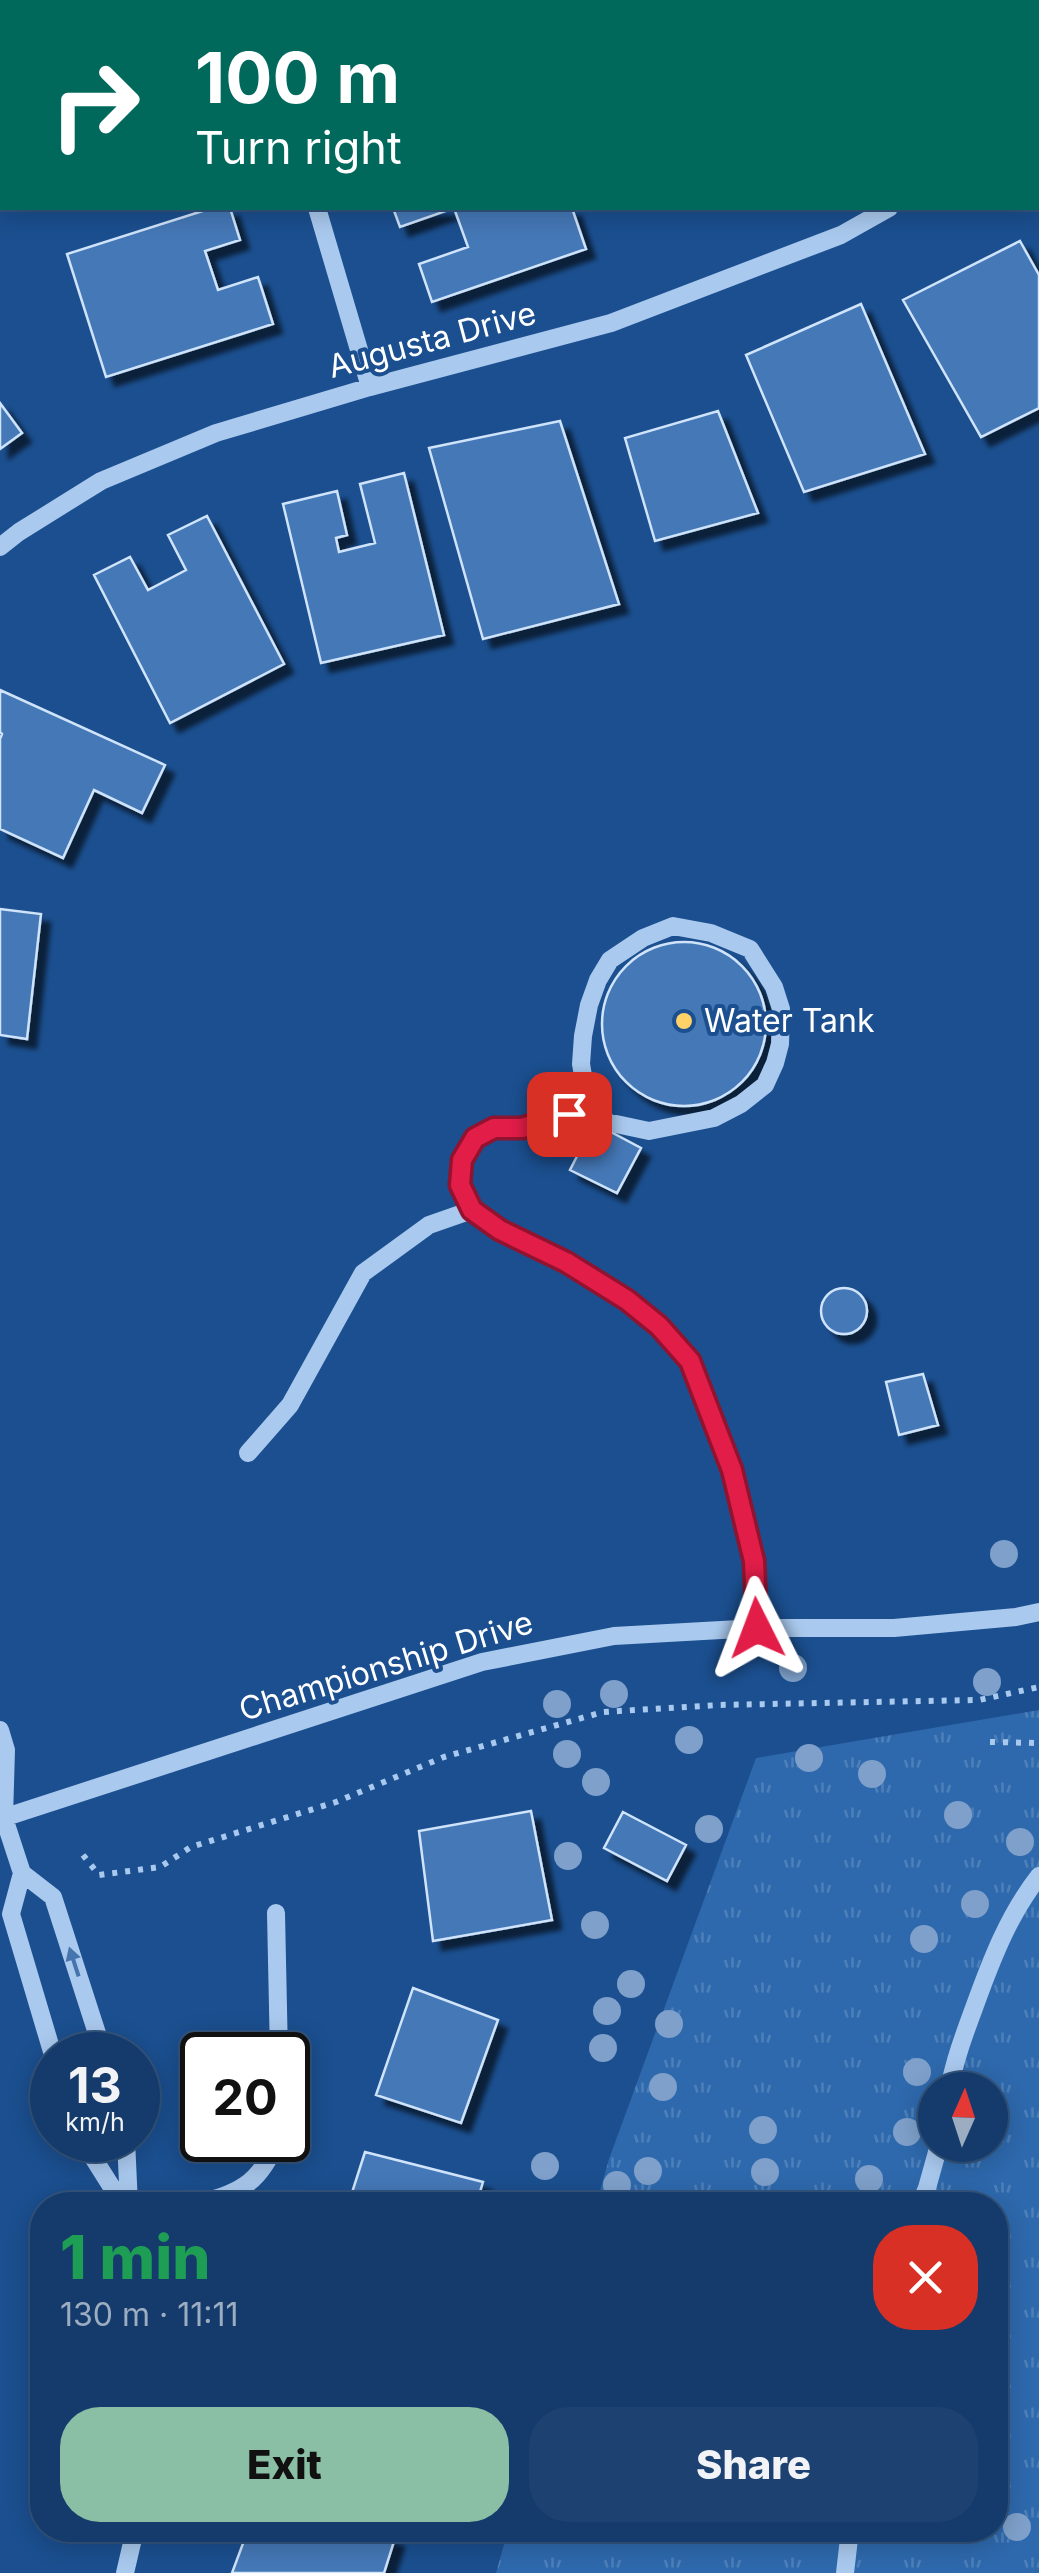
<!DOCTYPE html>
<html lang="en">
<head>
<meta charset="utf-8">
<style>
	:root { --surface:#143b6b; --page:#1d4271; --text:#f1f3f6; --muted:#9dadc1; --line:#33557e; --accent:#8abfa5 }
	body { margin:0; font-family:Inter,sans-serif; background:var(--page); color:var(--text); height:100vh; display:flex; flex-direction:column; font-size:38px; white-space:nowrap }
	* { box-sizing:border-box; margin:0 }
	p { font-size:32px; color:var(--muted) }
	.icon { flex:none; width:55px; height:55px; fill:none; stroke:currentColor; stroke-width:2; stroke-linecap:round; stroke-linejoin:round }
	.map { position:relative; flex:1; overflow:hidden }
	.drawer { position:absolute; left:30px; top:2192px; width:978px; height:350px; display:flex; flex-direction:column; background:var(--surface); border-radius:40px; box-shadow:0 5px 25px #0003,0 0 0 2px var(--line) }
	.drawer>* { flex:none }
	.hud { position:absolute; left:0px; top:0px; width:1040px; height:210px; box-shadow:0 5px 25px #0003,0 0 0 2px var(--line); background:#00695c; color:#fff; overflow:hidden }
	.needle { width:65px; rotate:3deg }
	.fabs { position:absolute; left:918px; top:2072px; display:grid; gap:20px }
	.fabs a { display:grid; place-items:center; width:90px; height:90px; border-radius:50%; background:var(--surface); box-shadow:0 5px 25px #0003,0 0 0 2px var(--line); font-size:50px }
	.speed { position:absolute; left:30px; top:2032px; display:flex; gap:20px; font-size:50px; font-weight:700; text-align:center }
	.speed>* { display:grid; place-content:center; width:130px; height:130px; border-radius:50%; background:var(--surface); box-shadow:0 5px 25px #0003,0 0 0 2px var(--line); line-height:1 }
	.speed small { font-size:25px; font-weight:400 }
	.speed .limit { border:5px solid #111; border-radius:15px; background:#fff; color:#111 }
	.pin { position:absolute; display:grid; place-items:center; width:85px; height:85px; color:#fff; margin:-42px; border-radius:20px; box-shadow:0 5px 15px #0006 }
	.me { position:absolute; width:110px; margin:-55px; rotate:357deg; stroke-linejoin:round; filter:drop-shadow(0 0 8px #0008) }
	.turn { display:flex; align-items:center; gap:35px; height:210px; padding:0 30px; font-size:45px }
	.turn .icon { width:130px; height:130px; stroke-width:2.5 }
	.turn b { display:block; font-size:70px; line-height:85px }
	.round { display:grid; place-items:center; flex:none; width:105px; height:105px; border-radius:40px; background:var(--page) }
	.overview { display:flex; align-items:center; justify-content:space-between; height:170px; padding:0 30px }
	h1 { font-size:60px; font-weight:800; line-height:75px; color:#1e9e55 }
	.primary-button { display:flex; gap:20px; margin-top:auto; padding:20px 30px }
	.primary-button a { flex:1; height:115px; border-radius:40px; background:var(--accent); color:#111; font-size:40px; font-weight:800; line-height:115px; text-align:center }
	.primary-button a+a { background:var(--page); color:var(--text) }
	.map>svg:first-child { display:block }
</style>
</head>
<body>
<div class="map">
<svg width="1039" height="2573" viewBox="0 0 1039 2573">
	<defs>
		<pattern id="grass-tufts" width="24" height="20" patternUnits="userSpaceOnUse" patternTransform="scale(2.5)"><rect width="24" height="20" fill="#2e69ad"/><path d="M3 7l-1-3M5 7V3M7 7l1-3M15 17l-1-3M17 17v-4M19 17l1-3" fill="none" stroke="#4d80b9"/></pattern>
		<filter id="shadow"><feDropShadow dx="9" dy="9" stdDeviation="2.5" flood-color="#0009"/></filter>
	</defs>
	<rect width="100%" height="100%" fill="#1b4f8f"/>
	<path fill="url(#grass-tufts)" fill-rule="evenodd" d="M1039,1710V2573H496L508,2530H995V2205H596L609,2159L756,1758ZM935,2090H990V2145H935Z"/>
	<path fill="#4478b7" stroke="#cfe3fa" stroke-width="2.5" filter="url(#shadow)" d="M401,0H475L477,2H396Z
		M679,0H778L779,2H680Z
		M2,84V173L0,170V86Z
		M212,208H230L240,240L205,251L218,290L258,277L273,324L106,377L67,254Z
		M393,208H572L586,249L432,302L419,264L468,247L454,208L400,227Z
		M1020,241L1039,275V408L981,437L903,300Z
		M861,304L925,454L804,492L746,355Z
		M0,403L22,433L0,449Z
		M718,411L758,513L655,541L625,438Z
		M560,421L619,604L483,639L429,448Z
		M404,473L444,635L321,663L283,504L337,491L347,535L336,538L339,552L375,543L360,484Z
		M207,516L284,664L170,723L94,575L130,557L148,590L186,570L168,535Z
		M0,690L165,765L142,813L94,790L63,858L0,829V739L2,734L0,732Z
		M0,909L41,914L27,1039L0,1035Z
		M602 1024a82 82 0 1 1 164 0a82 82 0 1 1-164 0Z
		M594,1123L641,1148L617,1193L570,1170Z
		M821 1311a23 23 0 1 1 46 0a23 23 0 1 1-46 0Z
		M923,1374L938,1425L899,1435L886,1382Z
		M531,1811L552,1920L433,1941L419,1831Z
		M623,1812L686,1845L667,1881L604,1848Z
		M413,1988L498,2020L461,2123L376,2095Z
		M365,2152L483,2182L476,2205H348Z
		M248,2530H365L395,2538L384,2573H232Z"/>
	<g fill="none" stroke-linecap="round" stroke-linejoin="round">
		<path stroke="#a9c9ee" stroke-width="6" stroke-dasharray="5 8" stroke-linecap="butt" d="M990,1742L1039,1743
			M83,1855L99,1875L160,1867L191,1847L336,1802L444,1757L603,1712L719,1705L979,1700L1039,1687"/>
		<path stroke="#a9c9ee" stroke-width="18" d="M170,0L172,2
			M884,0L885,2
			M317,208L370,387
			M0,547L19,532L101,481L216,433L370,387L611,323L841,235L889,208
			M606,1121L585,1087L581,1064L583,1036L589,1005L598,980L610,960L643,938L673,926L711,933L750,949L774,987L781,1009L780,1044L775,1063L765,1085L741,1104L714,1118L649,1131L569,1114L522,1127L494,1129L475,1138L462,1160L460,1185L472,1210L499,1229L567,1262L627,1300L659,1326L690,1361L732,1471L754,1561L757,1628
			M248,1453L290,1405L363,1273L429,1225L472,1210
			M0,1730L6,1750L4,1818
			M0,1813L4,1818L22,1873L53,1897L104,2055
			M0,1819L482,1662L614,1636L757,1628H894L1016,1617L1039,1612
			M22,1873L11,1914L53,2055
			M276,1913L279,2055
			M949,2090C954,2062 964,2035 974,2008C991,1961 1008,1916 1039,1876
			M82,2140L123,2205
			M126,2140L129,2205
			M193,2205C237,2194 260,2185 277,2140
			M920,2205L927,2188L939,2145
			M125,2573L135,2530
			M845,2573L850,2530"/>
	</g>
	<g fill="#7ea0ca">
		<circle cx="1004" cy="1554" r="14"/>
		<circle cx="793" cy="1668" r="14"/>
		<circle cx="987" cy="1682" r="14"/>
		<circle cx="614" cy="1694" r="14"/>
		<circle cx="557" cy="1704" r="14"/>
		<circle cx="689" cy="1740" r="14"/>
		<circle cx="567" cy="1754" r="14"/>
		<circle cx="809" cy="1758" r="14"/>
		<circle cx="872" cy="1774" r="14"/>
		<circle cx="596" cy="1782" r="14"/>
		<circle cx="958" cy="1815" r="14"/>
		<circle cx="709" cy="1829" r="14"/>
		<circle cx="1020" cy="1842" r="14"/>
		<circle cx="568" cy="1856" r="14"/>
		<circle cx="975" cy="1904" r="14"/>
		<circle cx="595" cy="1925" r="14"/>
		<circle cx="924" cy="1939" r="14"/>
		<circle cx="631" cy="1984" r="14"/>
		<circle cx="607" cy="2011" r="14"/>
		<circle cx="669" cy="2024" r="14"/>
		<circle cx="603" cy="2048" r="14"/>
		<circle cx="917" cy="2072" r="14"/>
		<circle cx="663" cy="2087" r="14"/>
		<circle cx="763" cy="2130" r="14"/>
		<circle cx="907" cy="2132" r="14"/>
		<circle cx="545" cy="2166" r="14"/>
		<circle cx="648" cy="2171" r="14"/>
		<circle cx="765" cy="2172" r="14"/>
		<circle cx="869" cy="2179" r="14"/>
		<circle cx="617" cy="2185" r="14"/>
		<circle cx="1017" cy="2527" r="14"/>
	</g>
	<defs><path id="oneway-solid" d="M-6-.8H1V-3.2L6.5 0L1 3.2V.8H-6Z" transform="scale(2.5)"/></defs>
	<use fill="#4674ac" href="#oneway-solid" transform="translate(74 1962) rotate(-108)"/>
	<g fill="none" stroke-linecap="round" stroke-linejoin="round">
		<defs>
			<path id="route" d="M569,1114L522,1128H494L475,1138L462,1160L460,1185L472,1210L500,1230L566,1262L627,1300L659,1326L690,1361L732,1470L754,1561L757,1628"/>
		</defs>
		<use href="#route" stroke="#92132f" stroke-width="25"/>
		<use href="#route" stroke="#e11d48" stroke-width="18"/>
	</g>
	<circle fill="#ffd166" stroke="#1b4f8f" stroke-width="4" cx="684" cy="1021" r="10"/>
	<g text-anchor="middle" stroke-width="8" stroke-linejoin="round" paint-order="stroke">
		<g font-size="32" fill="#fff" stroke="#1b4f8f">
			<text transform="translate(432 340) rotate(-15)" y="11">Augusta Drive</text>
			<text transform="translate(386 1666) rotate(-17)" y="11">Championship Drive</text>
		</g>
		<g font-size="32" fill="#fff" stroke="#1b4f8f" text-anchor="start">
			<text x="704" y="1032">Water Tank</text>
		</g>
	</g>
</svg>
<div class="fabs">
<a><svg class="needle" viewBox="-14 -14 28 28"><path d="M0-13l5 13h-10z" fill="#e53935"/><path d="M0 13l5-13h-10z" fill="#9dadc1"/></svg></a>
</div>
<div class="speed"><div>13<small>km/h</small></div><div class="limit">20</div></div>
<div class="pin" style="left:569px;top:1114px;background:#d93025"><svg class="icon" aria-label="arrive" viewBox="0 0 24 24"><path d="M6 21V4h12l-3 4 3 4H6"/></svg></div>
<svg class="me" style="left:757px;top:1628px" viewBox="-20 -20 40 40"><path d="M0-17L14 15 0 8-14 15z" fill="#e11d48" stroke="#fff" stroke-width="4"/></svg>
<div class="hud">
<div class="turn"><svg class="icon" aria-label="right" viewBox="0 0 24 24"><path d="M7 20v-9h11M14 6l5 5-5 5"/></svg><div><b>100 m</b>Turn right</div></div>
</div>
<section class="drawer">
<div class="overview"><div><h1>1 min</h1><p>130 m · 11:11</p></div><a class="round" style="background:#d93025;color:#fff"><svg class="icon" aria-label="close" viewBox="0 0 24 24"><path d="M6 6l12 12M18 6L6 18"/></svg></a></div>
<div class="primary-button"><a>Exit</a><a>Share</a></div>
</section>
</div>
</body>
</html>
